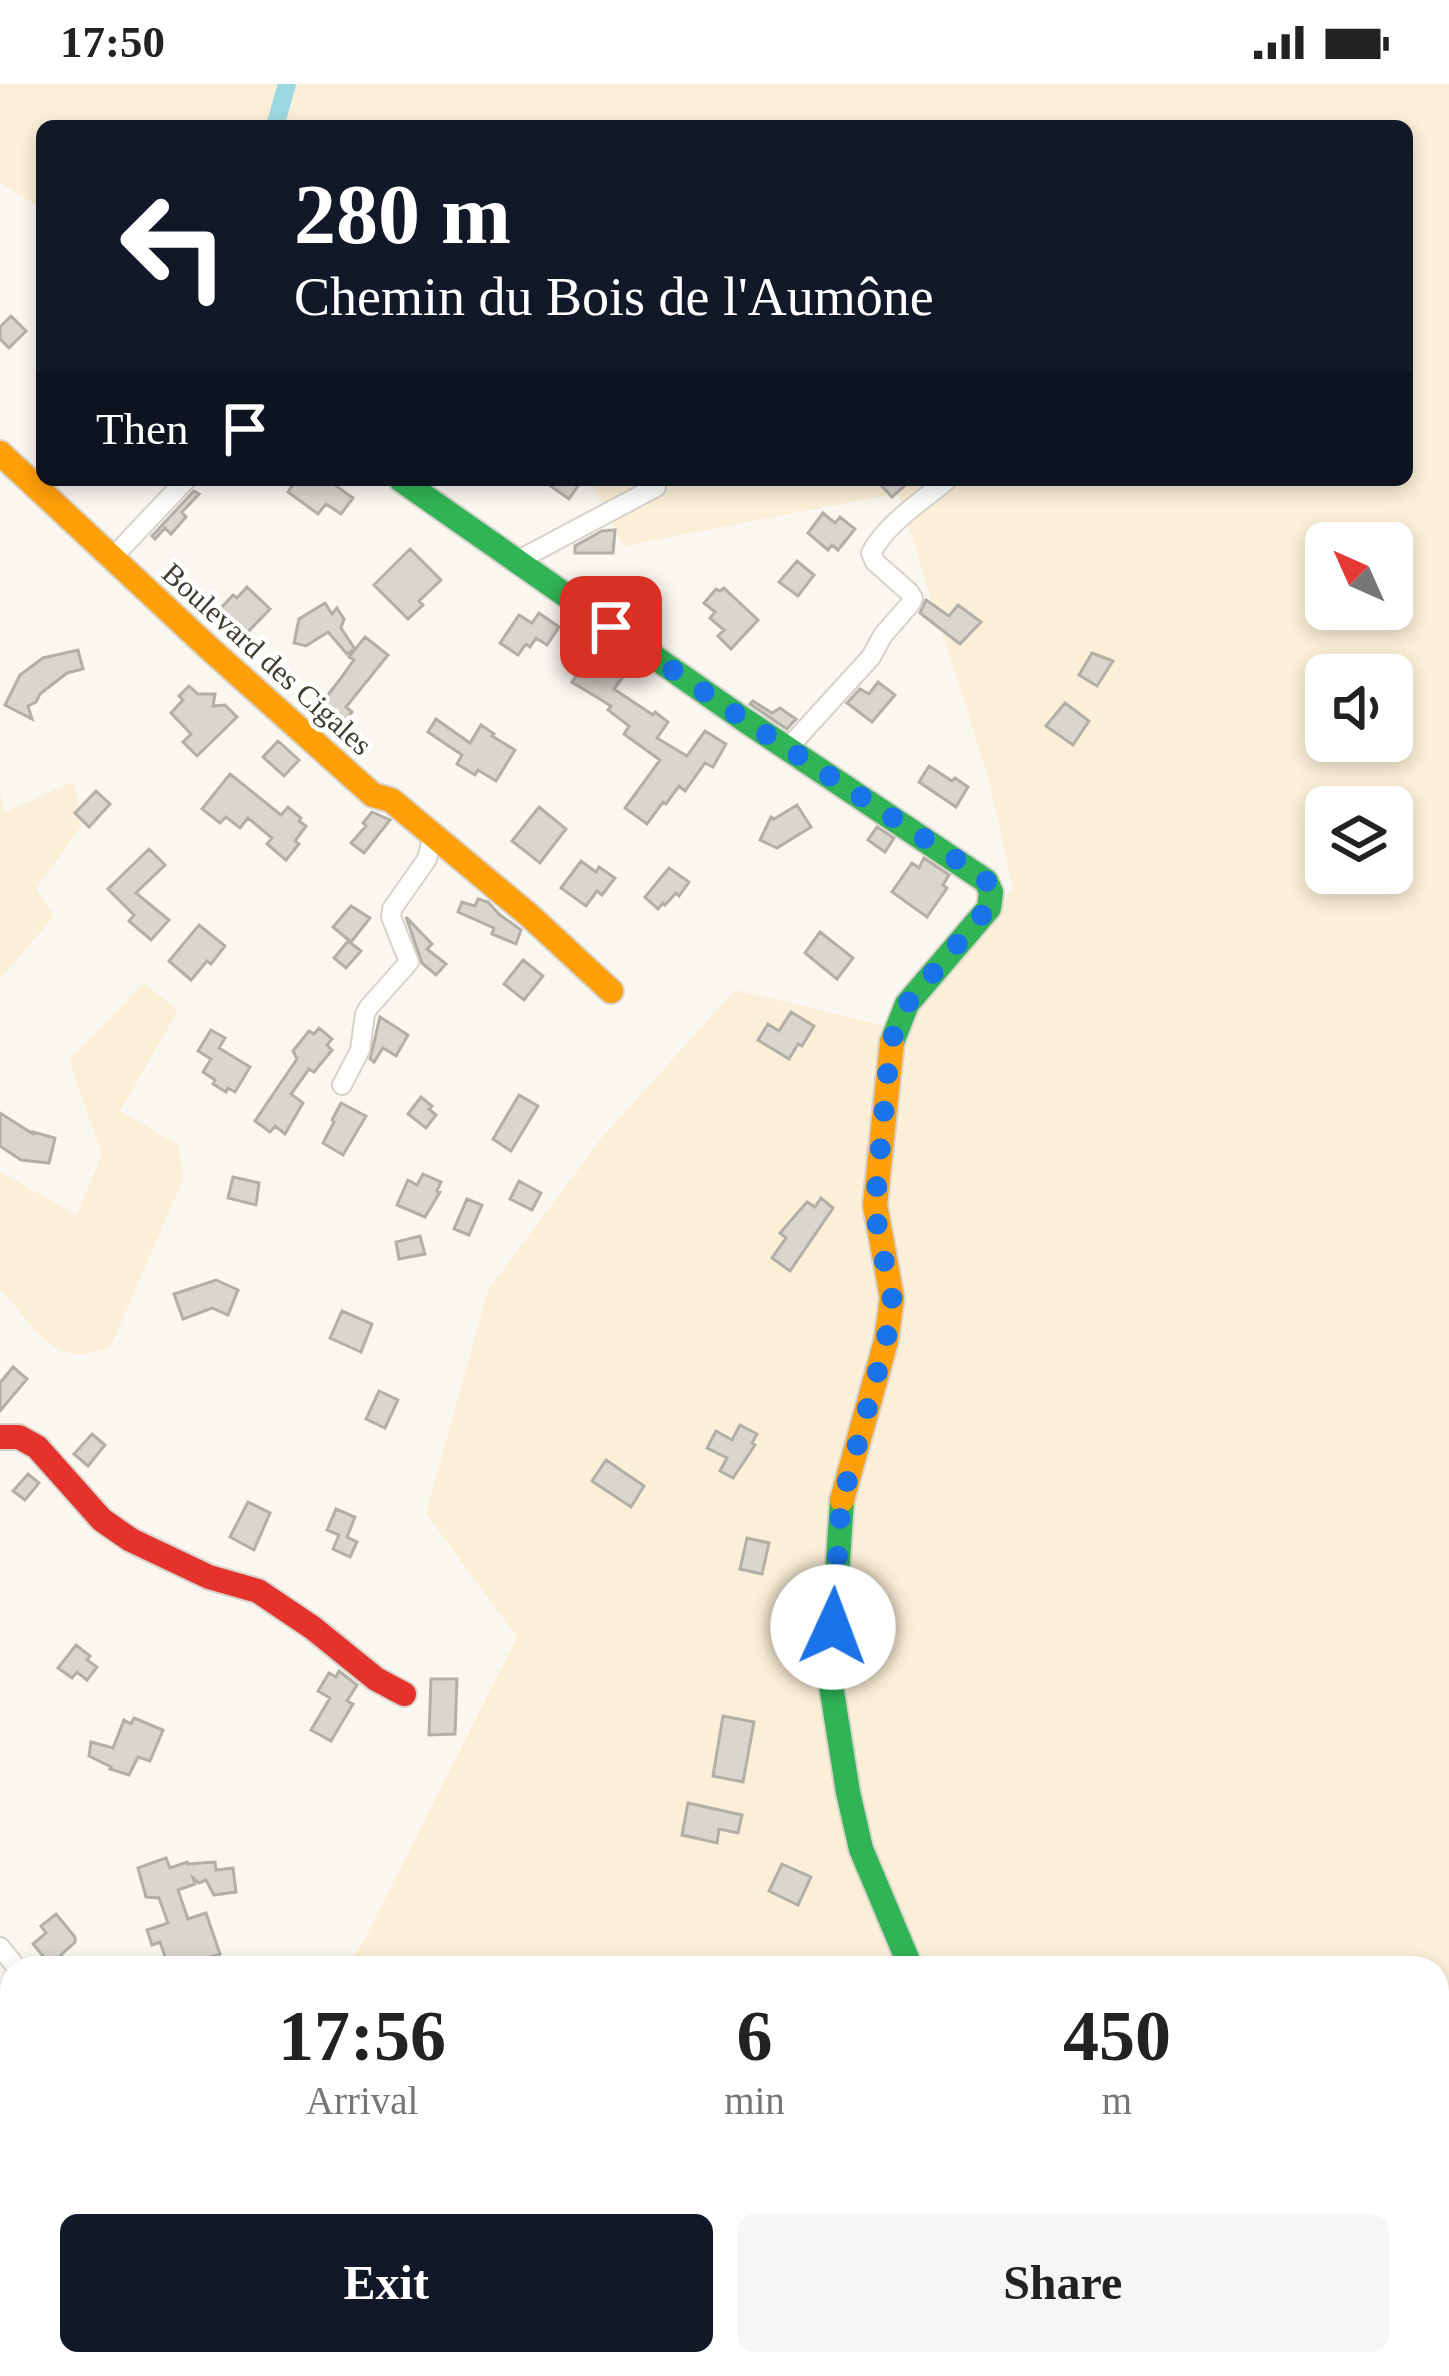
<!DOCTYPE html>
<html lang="en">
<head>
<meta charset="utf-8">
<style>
	:root { --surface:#fff; --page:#f6f6f6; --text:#222; --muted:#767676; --accent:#111827 }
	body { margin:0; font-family:"Times New Roman",serif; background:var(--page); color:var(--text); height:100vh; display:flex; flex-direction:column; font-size:45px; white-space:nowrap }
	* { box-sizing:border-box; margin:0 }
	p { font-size:39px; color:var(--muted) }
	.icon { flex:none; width:66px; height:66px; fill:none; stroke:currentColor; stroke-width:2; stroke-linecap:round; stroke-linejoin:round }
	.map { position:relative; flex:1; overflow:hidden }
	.details { position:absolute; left:0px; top:1872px; width:1449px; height:420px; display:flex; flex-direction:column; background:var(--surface); border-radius:36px 36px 0 0; box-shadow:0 6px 18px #0003 }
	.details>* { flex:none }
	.guide { position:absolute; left:36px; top:36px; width:1377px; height:366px; border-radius:18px; box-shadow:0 6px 18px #0003; background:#111827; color:#fff; overflow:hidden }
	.needle { width:78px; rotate:315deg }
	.tools { position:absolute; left:1305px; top:438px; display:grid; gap:24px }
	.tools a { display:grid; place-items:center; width:108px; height:108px; border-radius:18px; background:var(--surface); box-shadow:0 6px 18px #0003; font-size:60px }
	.pin { position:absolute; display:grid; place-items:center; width:102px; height:102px; color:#fff; margin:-51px; border-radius:24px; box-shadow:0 6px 18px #0006 }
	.me { position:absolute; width:132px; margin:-66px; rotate:2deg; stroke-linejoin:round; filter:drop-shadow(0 0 9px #0008) }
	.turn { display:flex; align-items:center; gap:42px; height:252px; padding:0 60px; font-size:54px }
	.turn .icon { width:156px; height:156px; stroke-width:2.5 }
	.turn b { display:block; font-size:84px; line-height:102px }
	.then { display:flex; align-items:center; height:114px; padding:0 60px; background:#0003; gap:24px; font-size:45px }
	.eta { display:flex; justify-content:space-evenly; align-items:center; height:204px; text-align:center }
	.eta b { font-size:72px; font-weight:700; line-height:84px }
	.button { display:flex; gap:24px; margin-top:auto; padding:24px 60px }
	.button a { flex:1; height:138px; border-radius:18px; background:var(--accent); color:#fff; font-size:48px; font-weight:700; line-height:138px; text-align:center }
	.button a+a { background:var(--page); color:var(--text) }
	.status { display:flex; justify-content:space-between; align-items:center; height:84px; padding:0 60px; background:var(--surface); direction:ltr }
	.status svg { height:33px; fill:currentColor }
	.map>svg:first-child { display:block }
</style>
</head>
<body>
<div class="status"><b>17:50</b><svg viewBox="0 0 49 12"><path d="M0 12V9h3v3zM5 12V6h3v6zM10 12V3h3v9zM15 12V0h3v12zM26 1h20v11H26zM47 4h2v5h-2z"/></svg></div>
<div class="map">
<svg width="1449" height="2292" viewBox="0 0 1449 2292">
	<rect width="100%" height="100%" fill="#faf7f0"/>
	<path fill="#fbefd7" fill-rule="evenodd" d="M0,0H1449V2292H1427L1413,2280H1437V1884H344L365,1855L517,1553L426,1429L488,1206L600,1056L735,906L882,941L967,864L1013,805L989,696L898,409L624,462L589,396H1407V42H42V124L0,99ZM1326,459H1392V525H1326ZM1326,591H1392V657H1326ZM1326,723H1392V789H1326Z
		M74,697L82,741L36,805L54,832L0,895V708L4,729Z
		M144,899L178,927L120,1027L178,1061L184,1093L111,1262C53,1290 34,1239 0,1206V1088L76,1131L102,1071L69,976Z
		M296,2280H740L736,2292H295Z"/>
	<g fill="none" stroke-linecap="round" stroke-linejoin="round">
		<path stroke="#9cd8e1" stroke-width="18" d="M275,42L287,0"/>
	</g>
	<path fill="#dad6ce" stroke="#b2afa7" stroke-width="3" d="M11,232L26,247L9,264L0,255V243Z
		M296,396H328L353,414L341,430L326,420L318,430L288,408Z
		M542,396H582L569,415Z
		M876,396H911L892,413Z
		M194,407L199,410L182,428L186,433L171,450L165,444L155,455L152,452Z
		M823,429L835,439L840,433L855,445L838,466L832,461L828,466L808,449Z
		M615,446L613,469H575V462L602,447Z
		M410,465L441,496L419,517L423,521L408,535L374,501Z
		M797,477L814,491L798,512L779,498Z
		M247,503L270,525L247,549L221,524L233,511L237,514Z
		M724,504L758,536L731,565L718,552L724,546L710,534L715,528L704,519L716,505L720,507Z
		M926,516L949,532L958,521L981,538L960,560L920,529Z
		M325,519L332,530L337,524L344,535L341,544L355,565L347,570L328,548L306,562L294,559L299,535Z
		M539,529L559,543L547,561L536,554L530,563L526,560L518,571L500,559L519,531L532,539Z
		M365,553L388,571L346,623L352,628L336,648L313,630L341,594L354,576L349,573Z
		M78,566L83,585L67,589L40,610L36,618L28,622L32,635L5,621L20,591L43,574Z
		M594,568L625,590L614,605L653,631L655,628L668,638L657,654L687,672L705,647L726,660L713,683L705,679L685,707L679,702L666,720L663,718L647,740L625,724L660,676L624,650L629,642L608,626L611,622L572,598Z
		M1092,569L1113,577L1097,602L1079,591Z
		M878,598L895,611L872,638L847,619L860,605L869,610Z
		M189,602L198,610H215L213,622L225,621L237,633L197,672L183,658L191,650L171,629L183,616L179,612Z
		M753,617L772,629L780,624L796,635L787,645L750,620Z
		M1065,619L1089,637L1073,661L1046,642Z
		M436,635L470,659L481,641L494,650L492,652L515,666L496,697L478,686L475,691L457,680L462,671L428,648Z
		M278,657L299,676L284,692L263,673Z
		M929,682L952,697L955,694L968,703L956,723L919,698Z
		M230,690L281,731L288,723L301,734L299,737L306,742L295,757L299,760L286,776L267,760L272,754L248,734L240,744L226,733L220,739L202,725Z
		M96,707L110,720L89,743L75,729Z
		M797,721L811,743L777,764L760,756L771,733L774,735Z
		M539,723L566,745L540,779L512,757Z
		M372,728L390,736L364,769L351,759L366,742L363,739Z
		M877,743L894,754L885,768L868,756Z
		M149,765L165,781L136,809L169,836L151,856L129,837L134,831L108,805Z
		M924,774L949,791L943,801L947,804L927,833L892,808L912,779L919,784Z
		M581,777L596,788L599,783L615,794L602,811L597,807L586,822L561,804Z
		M669,784L689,798L679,812L676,809L665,821L663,819L658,825L645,813Z
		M478,815L488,818L500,831L521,846L516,860L492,850L494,844L458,828L462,818L475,822Z
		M351,822L370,834L351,858L333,843Z
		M406,833L432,860L427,865L446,880L436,891L422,879Z
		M199,841L225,862L211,880L207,877L191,896L169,877Z
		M820,848L853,874L837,895L805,869Z
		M348,857L361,867L346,884L334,874Z
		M523,876L543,892L524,916L504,900Z
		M791,928L814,942L802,962L798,960L789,975L758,956L768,940L779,947Z
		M380,933L408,951L396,972L383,964L374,978L370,975Z
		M319,944L332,955L327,961L332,966L314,988L309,985L291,1010L303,1019L285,1050L275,1042L270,1048L255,1037L297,975L293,967L309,947L314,950Z
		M211,946L225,954L219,964L250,983L235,1008L228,1004L226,1008L213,1000L215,996L203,988L211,975L198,967Z
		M519,1011L538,1022L511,1067L493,1055Z
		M421,1013L432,1022L429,1025L436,1031L426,1044L408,1030Z
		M341,1019L366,1032L343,1071L323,1059L334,1038L332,1036Z
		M0,1029L33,1050V1048L55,1054L49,1079L21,1076L0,1062Z
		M423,1090L441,1098L437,1107L440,1108L425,1133L397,1121L408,1096L417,1101Z
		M233,1093L259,1099L256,1121L228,1114Z
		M519,1097L541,1109L532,1126L510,1115Z
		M821,1114L833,1124L790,1187L772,1174L786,1154L780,1149L807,1118L815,1123Z
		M467,1115L482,1121L469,1151L454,1145Z
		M420,1152L425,1170L399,1175L396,1158Z
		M216,1196L238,1206L228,1231L212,1224L183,1235L174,1210Z
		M342,1227L372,1240L361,1268L330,1254Z
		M13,1283L27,1295L0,1327V1299Z
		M379,1307L398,1316L385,1344L366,1335Z
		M740,1341L757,1350L752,1359L755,1361L733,1394L720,1387L727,1374L707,1364L716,1347L732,1356Z
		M92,1350L105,1361L88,1382L74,1370Z
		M606,1376L644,1402L631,1423L592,1397Z
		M28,1390L39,1399L25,1416L13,1407Z
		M248,1418L270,1429L254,1466L230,1453Z
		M336,1425L355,1433L347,1453L357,1458L350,1473L333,1465L339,1451L327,1446Z
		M747,1454L769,1459L762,1490L740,1485Z
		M76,1561L90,1572L87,1576L97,1583L87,1596L77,1588L72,1594L58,1584Z
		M339,1587L357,1601L347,1617L353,1620L331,1657L311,1646L330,1614L318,1607L329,1589L336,1593Z
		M431,1595H457L455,1650L429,1651Z
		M723,1632L754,1638L743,1698L713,1692Z
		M134,1634L163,1646L150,1677L138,1673L129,1691L110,1685L111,1683L89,1672L91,1658L113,1664L124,1636L131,1640Z
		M688,1719L742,1731L738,1749L719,1745L717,1759L682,1751Z
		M166,1774L170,1784L187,1778L188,1780L215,1778L216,1786L233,1784L236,1808L214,1811L206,1796L199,1799L193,1794L195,1800L178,1806L188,1835L206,1829L220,1870L179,1884H169L160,1858L152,1861L147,1846L168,1839L159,1814L146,1813L138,1784Z
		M782,1780L811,1793L798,1821L769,1807Z
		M56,1830L75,1853V1858L61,1871L71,1884H53L33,1860L46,1849L41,1842Z"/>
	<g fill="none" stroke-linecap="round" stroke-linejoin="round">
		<defs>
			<path id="lane" d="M773,2292L785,2280"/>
			<path id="street" d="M112,474L186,396
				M517,477L656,403
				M788,664L871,573L883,551L911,519L913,514L909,508L875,478L871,469C886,440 922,417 947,396
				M342,1001L360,966L365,930L369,923L409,878L391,833L392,825L427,775L433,750
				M0,1863L17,1884
				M1087,2280L1100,2292"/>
			<path id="fast" d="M401,396L743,635L986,797L991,808L989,824L907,920L892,958
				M842,1416L830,1595L848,1708L861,1765L911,1884"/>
			<path id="slow" d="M0,369L210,565L373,711L391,716L530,832L611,907
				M842,1416L886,1257L892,1214L875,1121L892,958"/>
			<path id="jam" d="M0,1353H19L37,1363L102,1436L131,1456L209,1493L258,1507L313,1544L376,1595L404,1610"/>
		</defs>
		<use href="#lane" stroke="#d7d2ca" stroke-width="14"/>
		<use href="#street" stroke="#d7d2ca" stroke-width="22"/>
		<use href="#fast" stroke="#d7d2ca" stroke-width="28"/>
		<use href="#slow" stroke="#d7d2ca" stroke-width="28"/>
		<use href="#jam" stroke="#d7d2ca" stroke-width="28"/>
		<use href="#lane" stroke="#fefefd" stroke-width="9"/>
		<use href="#street" stroke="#fefefd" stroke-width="18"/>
		<use href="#fast" stroke="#30b455" stroke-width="24"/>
		<use href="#slow" stroke="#ff9f0a" stroke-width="24"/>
		<use href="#jam" stroke="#e5322d" stroke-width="24"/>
	</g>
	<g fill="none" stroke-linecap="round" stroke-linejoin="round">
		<path stroke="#1a73e8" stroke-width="21" stroke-dasharray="0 37.8" d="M611,543L743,635L963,780C982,794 998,797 988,824L907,920L895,946L890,964L875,1121L878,1147L892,1214L886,1257L841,1420L833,1543"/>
	</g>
	<g text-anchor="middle" stroke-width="9" stroke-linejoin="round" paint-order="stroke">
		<g font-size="30" fill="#413c31" stroke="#fff">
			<text transform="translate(267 575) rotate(42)" y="10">Boulevard des Cigales</text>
		</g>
	</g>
</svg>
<div class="tools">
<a><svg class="needle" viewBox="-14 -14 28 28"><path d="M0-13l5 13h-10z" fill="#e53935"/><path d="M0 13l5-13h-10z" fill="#767676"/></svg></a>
<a><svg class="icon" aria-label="sound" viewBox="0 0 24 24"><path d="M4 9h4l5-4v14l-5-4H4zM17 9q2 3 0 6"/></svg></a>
<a><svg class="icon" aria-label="layers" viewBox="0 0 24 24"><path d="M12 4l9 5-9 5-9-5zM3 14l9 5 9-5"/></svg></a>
</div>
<div class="pin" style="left:611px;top:543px;background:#d93025"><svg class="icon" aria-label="arrive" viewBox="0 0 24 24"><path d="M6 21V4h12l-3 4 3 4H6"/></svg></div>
<svg class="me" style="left:833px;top:1543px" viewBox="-20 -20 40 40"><circle r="19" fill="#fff"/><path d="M0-13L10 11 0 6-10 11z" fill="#1a73e8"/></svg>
<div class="guide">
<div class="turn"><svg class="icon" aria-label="left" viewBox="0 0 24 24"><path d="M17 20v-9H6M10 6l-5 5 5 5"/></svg><div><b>280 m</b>Chemin du Bois de l'Aumône</div></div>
<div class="then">Then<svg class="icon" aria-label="arrive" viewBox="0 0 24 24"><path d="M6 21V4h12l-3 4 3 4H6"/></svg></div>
</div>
<section class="details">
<div class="eta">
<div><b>17:56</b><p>Arrival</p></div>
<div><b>6</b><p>min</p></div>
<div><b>450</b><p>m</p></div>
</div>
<div class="button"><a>Exit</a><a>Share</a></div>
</section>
</div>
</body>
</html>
